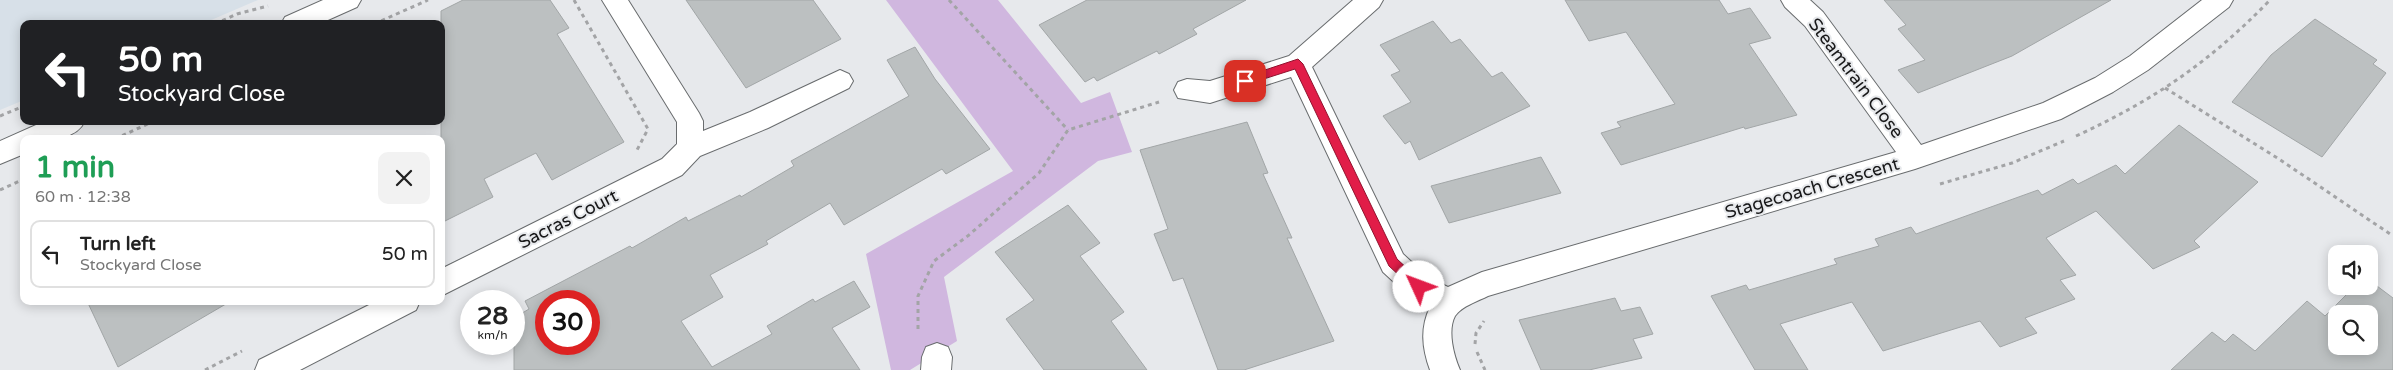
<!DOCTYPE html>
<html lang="en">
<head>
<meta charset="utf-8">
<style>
	:root { --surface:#fff; --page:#f2f2f2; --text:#222; --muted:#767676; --line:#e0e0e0 }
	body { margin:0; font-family:"Varela Round",sans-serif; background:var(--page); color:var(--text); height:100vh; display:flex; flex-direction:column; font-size:19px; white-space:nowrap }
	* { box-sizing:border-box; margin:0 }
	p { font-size:16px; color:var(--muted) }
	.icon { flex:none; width:28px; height:28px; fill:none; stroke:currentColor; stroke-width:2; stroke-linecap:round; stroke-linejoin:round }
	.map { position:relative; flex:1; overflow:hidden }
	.side { position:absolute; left:20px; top:135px; width:425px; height:170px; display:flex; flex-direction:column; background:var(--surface); border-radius:10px; box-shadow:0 2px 12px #0003 }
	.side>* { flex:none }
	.guide { position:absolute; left:20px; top:20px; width:425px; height:105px; border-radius:10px; box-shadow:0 2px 12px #0003; background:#202124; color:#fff; overflow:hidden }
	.fabs { position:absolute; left:2328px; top:245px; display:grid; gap:10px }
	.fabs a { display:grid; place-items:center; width:50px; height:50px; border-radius:10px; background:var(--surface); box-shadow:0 2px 12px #0003; font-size:25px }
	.speed { position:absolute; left:460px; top:290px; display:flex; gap:10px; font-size:25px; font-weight:700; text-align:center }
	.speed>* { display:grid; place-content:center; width:65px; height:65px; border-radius:50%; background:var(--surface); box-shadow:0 2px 12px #0003; line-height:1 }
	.speed small { font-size:12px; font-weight:400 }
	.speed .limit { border:8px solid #d22; background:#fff; color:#111 }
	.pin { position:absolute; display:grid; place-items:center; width:42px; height:42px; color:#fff; margin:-21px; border-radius:10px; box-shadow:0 2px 8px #0006 }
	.me { position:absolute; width:55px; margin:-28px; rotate:313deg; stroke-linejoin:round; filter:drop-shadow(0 0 4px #0008) }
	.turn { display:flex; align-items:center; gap:18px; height:105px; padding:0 15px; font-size:22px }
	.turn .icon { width:65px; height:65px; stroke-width:2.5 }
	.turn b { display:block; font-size:35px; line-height:42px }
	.round { display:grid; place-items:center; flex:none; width:52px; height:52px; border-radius:10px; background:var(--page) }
	.overview { display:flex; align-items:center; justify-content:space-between; height:85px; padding:0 15px }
	h1 { font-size:30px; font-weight:700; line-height:38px; color:#1e9e55 }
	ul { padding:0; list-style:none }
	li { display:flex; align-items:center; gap:15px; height:68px; margin:0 10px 8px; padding:0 5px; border:2px solid var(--line); border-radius:10px }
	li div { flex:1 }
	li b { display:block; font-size:19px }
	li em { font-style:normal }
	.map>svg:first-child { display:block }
</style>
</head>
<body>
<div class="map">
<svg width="2393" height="370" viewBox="0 0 2393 370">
	<rect width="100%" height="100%" fill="#e7e9ec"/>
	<path fill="#d7e0e8" d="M0,0H258L202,24H24V100L0,110Z"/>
	<path fill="#d0b7df" d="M886,0H998L1081,103L1110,92L1132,152L1098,161L944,277L957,341L910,370H891L866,254L1013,171Z"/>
	<path fill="#bcc0c1" stroke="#a2a6a7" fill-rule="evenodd" d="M463,0H550L569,28L557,34L624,142L552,180L536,153L484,179L493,197L441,223V11Z
		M686,0H813L841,39L746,88Z
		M1087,0H1246L1193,29L1197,34L1159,54L1157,51L1097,81L1094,77L1085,82L1039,25Z
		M1565,0H1719L1728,14L1750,8L1771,38L1749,44L1797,115L1745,129L1744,127L1621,165L1601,133L1621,127L1617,122L1675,104L1626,32L1589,41Z
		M1884,0H2111L2012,56L1918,93L1898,70L1925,60L1898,29L1906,25Z
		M2315,19L2377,60L2373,64L2386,73L2322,157L2232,102L2271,55Z
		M1433,21L1451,43L1460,39L1492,77L1502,72L1530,106L1419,160L1410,141L1405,144L1383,116L1411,102L1391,75L1400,71L1380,45Z
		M915,47L935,79L990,149L946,174L942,169L844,225L830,203L766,241L768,244L710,275L723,297L681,321L712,367L772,334L767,326L813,299L815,302L854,281L870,307L832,328L860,370H514V318L529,309L525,301L630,246L632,248L686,217L688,221L740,195L741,197L794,166L791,161L909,96L887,60ZM546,301H589V344H546Z
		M1247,122L1268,173L1263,174L1292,238H1287L1334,341L1244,370H1218L1183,278L1173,281L1154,234L1168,229L1140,150Z
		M2179,125L2258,182L2194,241L2200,247L2153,269L2096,211L2046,238L2076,275L2060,280L2075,299L2025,318L2037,333L2000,347L1980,321L1883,351L1852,302L1780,324L1808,370H1755L1711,296L1746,285L1749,290L1837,264L1834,259L1879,246L1875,239L1911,227L1916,234L2038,190L2042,195L2073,179L2078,184L2116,165L2125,174Z
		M1541,157L1561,193L1449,223L1431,186Z
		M1068,205L1100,243L1080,256L1124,312L1111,321L1147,370H1044L1006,319L1034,300L995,252Z
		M2369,280L2393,298V370H2171L2212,332L2225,342L2233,334L2255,351L2307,301L2325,316L2355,286H2369ZM2336,314H2369V346H2336Z
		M1615,298L1621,311L1640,307L1653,334L1633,339L1642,358L1589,370H1541L1519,320Z
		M87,301H231L118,367Z"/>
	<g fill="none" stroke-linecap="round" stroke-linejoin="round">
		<defs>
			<path id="minor" d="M323,0H361L357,7L319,24H281L285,17Z
				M602,0H628L699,113L703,121V131L750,112L840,70L849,74L853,81L849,88L768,128L700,156L682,175L441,296V269L662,159L677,144V122Z
				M1353,0H1383L1379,7L1312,67L1403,254L1429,278L1448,287L1482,272L1896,152L1805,26L1785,7L1781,0H1810L1823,12L1921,145L2043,103L2095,78L2130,56L2202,0H2233L2229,7L2148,70L2113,92L2061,119L1915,169L1488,296C1478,301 1462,306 1455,316C1447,331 1454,356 1460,370H1430C1422,348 1420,328 1430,307L1409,296L1383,272L1291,77L1210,103L1178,98L1174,90L1178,82L1187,79L1210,81L1289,56Z
				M45,121H85C74,143 44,139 24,139V154L0,164V141Z
				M377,301H420L416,310L300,370H255L259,360Z
				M937,343L948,347L952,357L951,370H921L922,357L926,347Z"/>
		</defs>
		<use href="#minor" stroke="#696c6e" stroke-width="2"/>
		<path stroke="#a3a4a6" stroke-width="3" stroke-dasharray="4 4" stroke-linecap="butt" d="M574,0L648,129L637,150
			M949,0L1068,130
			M215,24L237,14L268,6
			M374,24L428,0
			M2165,88L2279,159L2393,236
			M0,116L24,106
			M2076,136C2154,100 2210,62 2270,0
			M115,139L154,121
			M1940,184L2012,163L2064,141
			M0,190L24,179
			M918,329V296L934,261L969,235L1039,173L1068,130L1159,102
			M1475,344L1476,333L1484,321
			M1477,352L1485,370
			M205,370L242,351"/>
		<use href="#minor" fill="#fff" fill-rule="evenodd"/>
	</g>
	<path fill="#e11d48" stroke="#92132f" d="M1298,59L1303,64L1397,259L1423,283L1425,287L1423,290H1415L1389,266L1295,69L1245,85L1240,81L1241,78Z"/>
	<g text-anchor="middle" stroke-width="4" stroke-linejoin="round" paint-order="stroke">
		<g font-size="18" fill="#181819" stroke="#e7e9ec">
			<text transform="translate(1856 78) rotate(53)" y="6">Steamtrain Close</text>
			<text transform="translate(1812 188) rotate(-16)" y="6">Stagecoach Crescent</text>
			<text transform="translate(568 219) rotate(-27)" y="6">Sacras Court</text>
		</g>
	</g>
</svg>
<div class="fabs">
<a><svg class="icon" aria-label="sound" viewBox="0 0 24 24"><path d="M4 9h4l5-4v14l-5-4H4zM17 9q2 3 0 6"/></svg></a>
<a><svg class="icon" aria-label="search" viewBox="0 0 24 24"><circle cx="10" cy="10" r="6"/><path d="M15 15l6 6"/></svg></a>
</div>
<div class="speed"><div>28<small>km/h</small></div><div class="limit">30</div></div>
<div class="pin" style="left:1245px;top:81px;background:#d93025"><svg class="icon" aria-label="arrive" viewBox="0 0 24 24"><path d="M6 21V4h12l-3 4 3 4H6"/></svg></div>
<svg class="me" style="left:1419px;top:287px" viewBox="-20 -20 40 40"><circle r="19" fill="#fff"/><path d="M0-13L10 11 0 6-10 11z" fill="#e11d48"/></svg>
<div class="guide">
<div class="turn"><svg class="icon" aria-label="left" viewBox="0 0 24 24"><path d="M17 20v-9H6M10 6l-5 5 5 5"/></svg><div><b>50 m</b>Stockyard Close</div></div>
</div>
<section class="side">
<div class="overview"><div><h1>1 min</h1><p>60 m · 12:38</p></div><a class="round"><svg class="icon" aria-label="close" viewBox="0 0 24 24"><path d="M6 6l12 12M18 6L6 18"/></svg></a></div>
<ul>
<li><svg class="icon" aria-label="left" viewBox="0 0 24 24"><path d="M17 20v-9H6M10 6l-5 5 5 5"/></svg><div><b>Turn left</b><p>Stockyard Close</p></div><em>50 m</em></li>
</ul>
</section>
</div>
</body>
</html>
